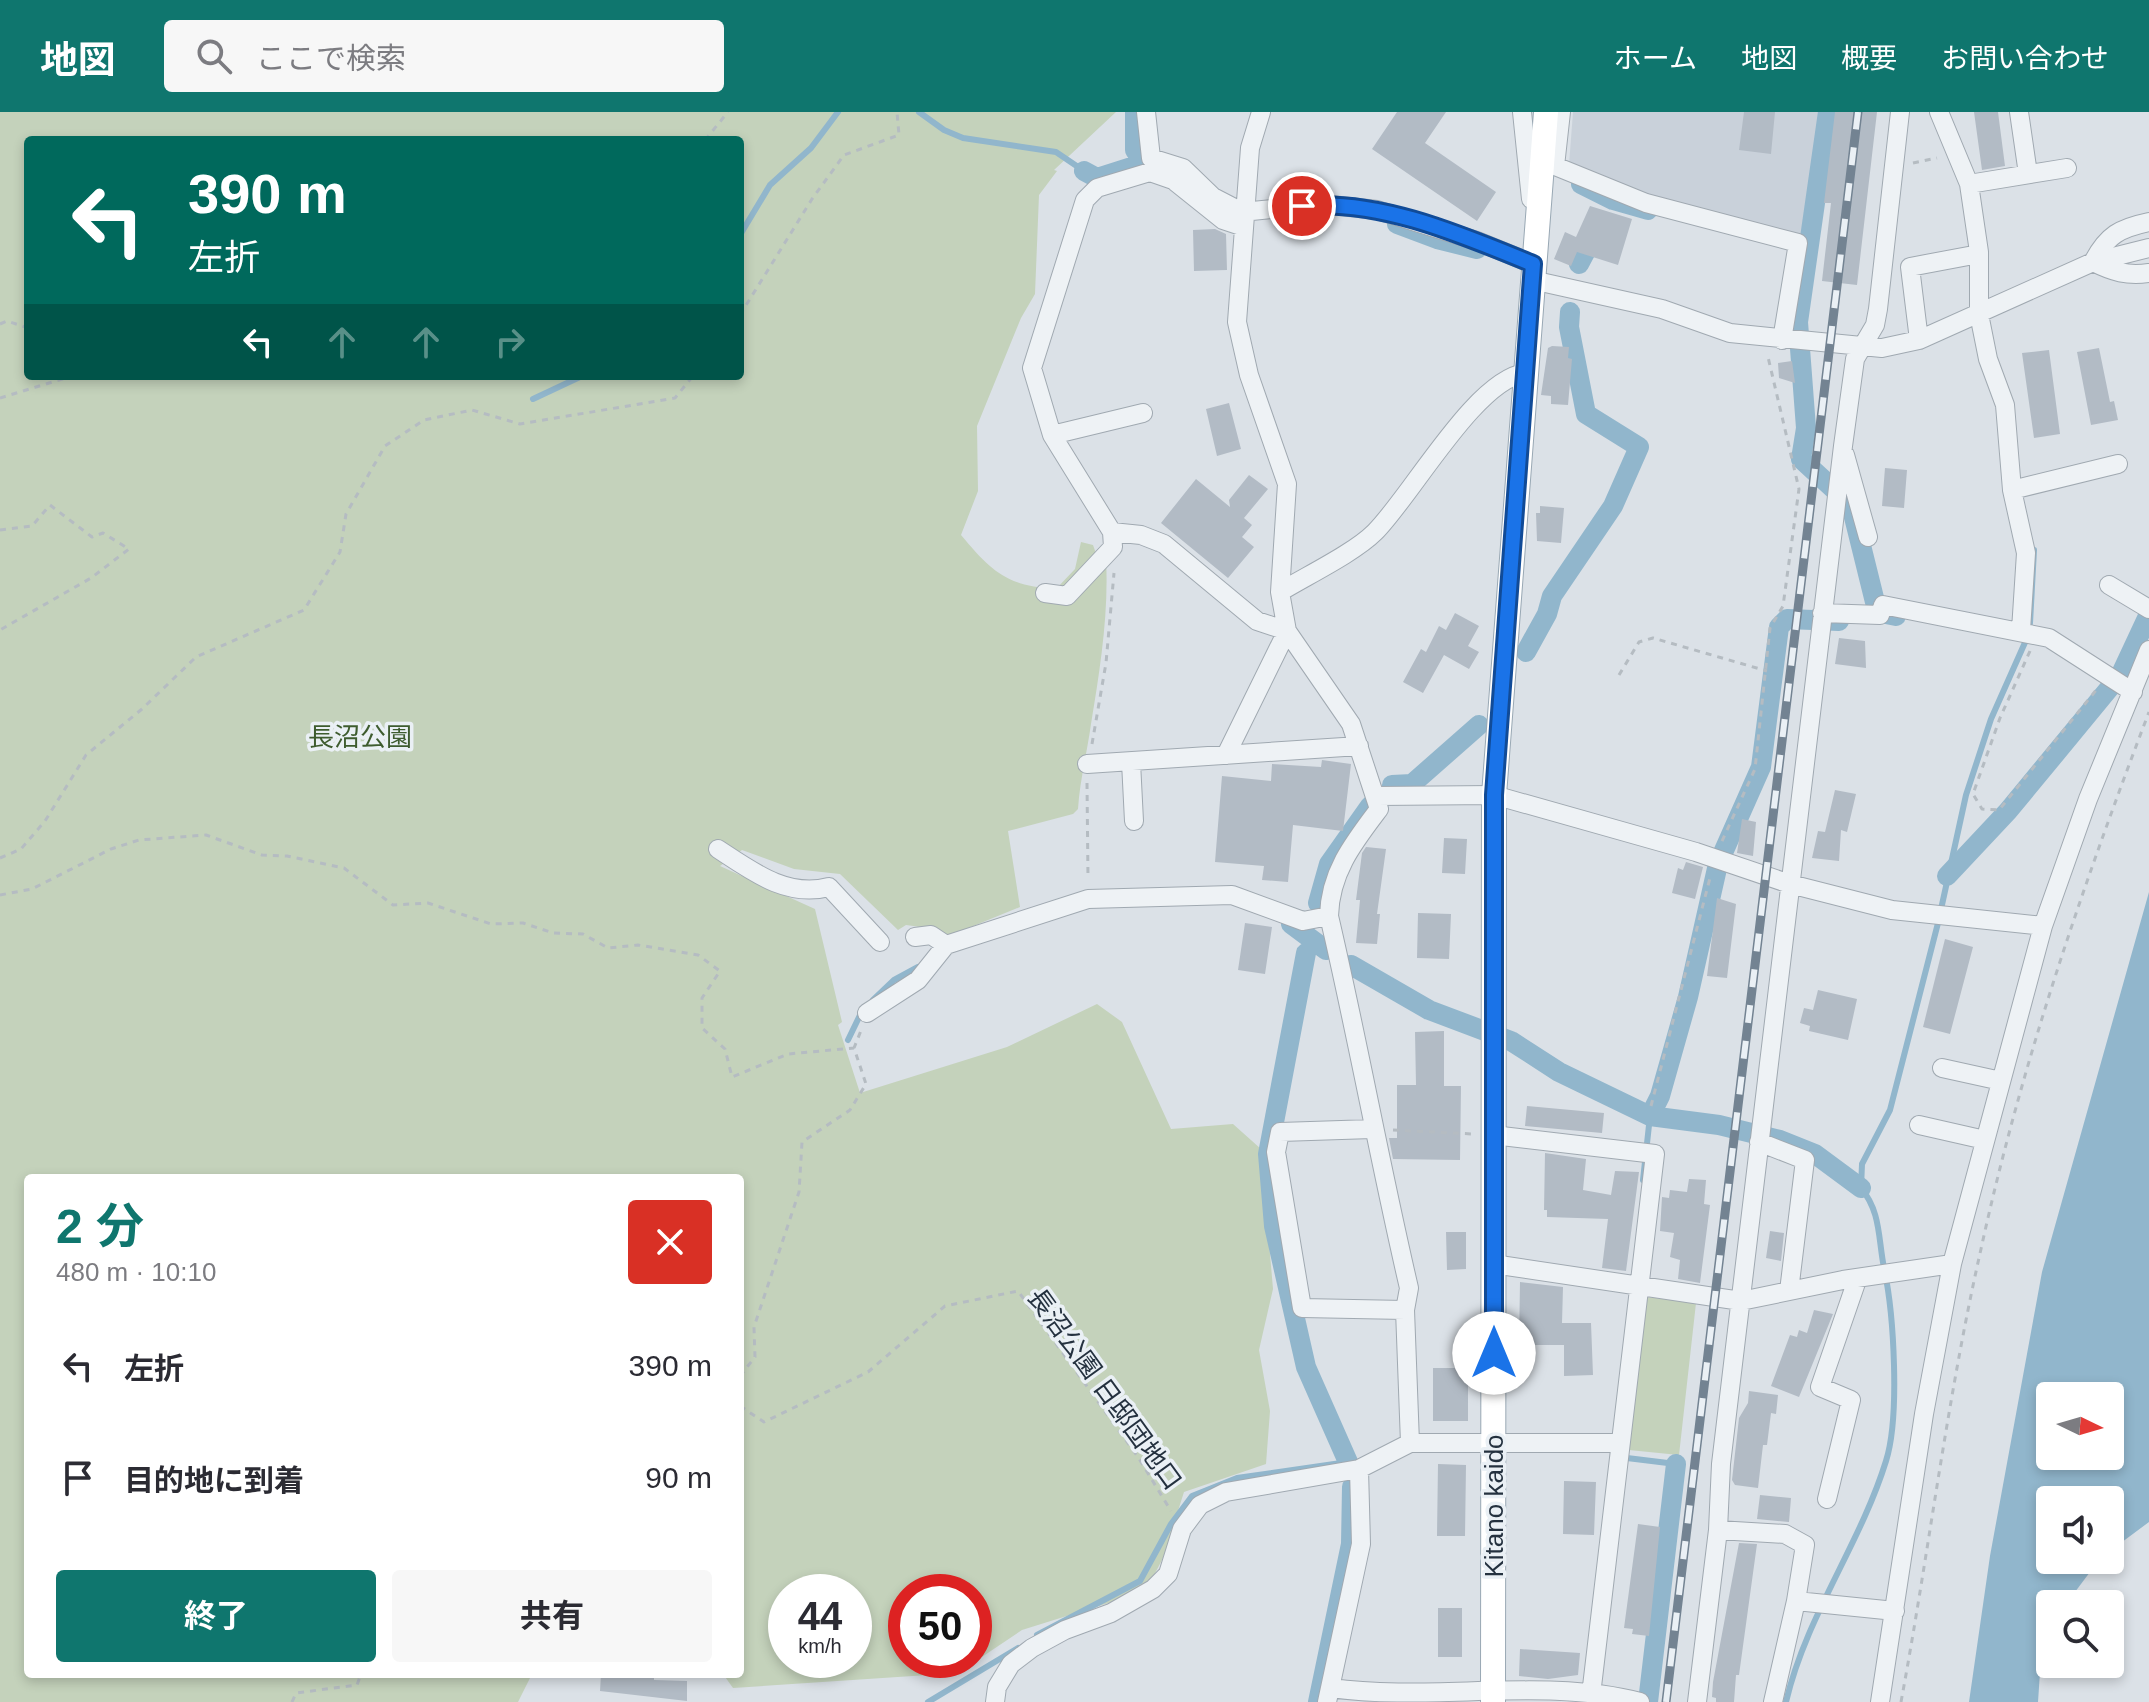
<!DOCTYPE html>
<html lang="ja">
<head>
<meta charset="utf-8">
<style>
	:root { --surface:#fff; --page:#f7f7f7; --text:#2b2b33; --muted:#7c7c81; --accent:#0f766e }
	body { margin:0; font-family:Helvetica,"Noto Sans JP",sans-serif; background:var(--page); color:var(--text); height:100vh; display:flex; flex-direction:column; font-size:30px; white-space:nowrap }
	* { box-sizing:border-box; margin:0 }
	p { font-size:26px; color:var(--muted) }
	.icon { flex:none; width:44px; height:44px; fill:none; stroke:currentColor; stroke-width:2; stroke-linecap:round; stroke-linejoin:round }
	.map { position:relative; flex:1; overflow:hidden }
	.drawer { position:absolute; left:24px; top:1062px; width:720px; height:504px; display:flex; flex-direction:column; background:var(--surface); border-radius:8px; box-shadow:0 4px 12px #0003 }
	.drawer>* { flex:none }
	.top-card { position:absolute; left:24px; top:24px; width:720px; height:244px; border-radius:8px; box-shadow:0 4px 12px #0003; background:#00695c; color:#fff; overflow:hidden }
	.needle { width:52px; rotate:95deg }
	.fabs { position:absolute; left:2036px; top:1270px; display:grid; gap:16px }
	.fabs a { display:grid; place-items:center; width:88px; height:88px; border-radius:8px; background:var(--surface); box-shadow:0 4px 12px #0003; font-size:40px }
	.speed { position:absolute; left:768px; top:1462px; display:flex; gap:16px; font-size:40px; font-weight:700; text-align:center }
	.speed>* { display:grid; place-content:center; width:104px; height:104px; border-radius:50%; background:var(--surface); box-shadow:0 4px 12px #0003; line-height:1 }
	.speed small { font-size:20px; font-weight:400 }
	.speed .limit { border:12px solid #d22; background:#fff; color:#111 }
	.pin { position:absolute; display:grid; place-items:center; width:68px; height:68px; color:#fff; margin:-34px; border:4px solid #fff; border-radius:50%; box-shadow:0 2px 8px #0007 }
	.me { position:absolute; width:88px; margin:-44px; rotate:0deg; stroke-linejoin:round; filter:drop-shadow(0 0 6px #0008) }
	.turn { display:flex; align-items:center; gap:28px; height:168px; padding:0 32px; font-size:36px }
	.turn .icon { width:104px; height:104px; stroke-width:2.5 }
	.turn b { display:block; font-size:56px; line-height:68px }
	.lanes { display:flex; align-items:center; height:76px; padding:0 32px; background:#0003; justify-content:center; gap:40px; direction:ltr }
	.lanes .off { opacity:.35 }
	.round { display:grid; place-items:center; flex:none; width:84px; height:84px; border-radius:8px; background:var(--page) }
	.headline { display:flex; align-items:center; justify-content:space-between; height:136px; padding:0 32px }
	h1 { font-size:48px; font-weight:700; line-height:60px; color:var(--accent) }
	.primary-button { display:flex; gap:16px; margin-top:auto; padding:16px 32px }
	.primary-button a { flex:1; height:92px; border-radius:8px; background:var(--accent); color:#fff; font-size:32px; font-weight:700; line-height:92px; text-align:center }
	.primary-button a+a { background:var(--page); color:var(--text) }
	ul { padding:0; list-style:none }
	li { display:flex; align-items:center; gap:24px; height:112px; padding:0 32px }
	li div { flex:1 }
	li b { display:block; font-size:30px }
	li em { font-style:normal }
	header { display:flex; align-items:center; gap:48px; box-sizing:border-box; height:112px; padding:0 40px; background:var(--accent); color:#fff }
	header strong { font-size:38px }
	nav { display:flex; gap:44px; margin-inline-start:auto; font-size:28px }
	.search { width:560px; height:72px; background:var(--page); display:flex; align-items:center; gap:20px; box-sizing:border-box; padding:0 28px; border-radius:8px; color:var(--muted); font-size:30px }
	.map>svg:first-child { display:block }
</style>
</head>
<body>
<header>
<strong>地図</strong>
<div class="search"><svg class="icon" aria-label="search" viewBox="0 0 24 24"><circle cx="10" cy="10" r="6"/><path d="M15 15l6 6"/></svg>ここで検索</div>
<nav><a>ホーム</a><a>地図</a><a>概要</a><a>お問い合わせ</a></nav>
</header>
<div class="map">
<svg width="2149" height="1590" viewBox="0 0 2149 1590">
	<rect width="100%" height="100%" fill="#dbe1e7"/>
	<path fill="#c9d1da" d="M1573,0H1821L1807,127L1627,79L1569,53Z"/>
	<path fill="#c4d2bb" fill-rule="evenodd" d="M0,0H1116L1054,58L1057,59L1039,83L1035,182L1021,206L977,314L978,379L961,423C992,460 1007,474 1056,477L1075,457L1081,430L1093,433L1100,453L1106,447C1109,501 1100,558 1091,612C1087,641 1080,667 1078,697L1073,702L1008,719L1020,795L944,826L935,817L906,813L898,818L840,762L794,757L742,738L720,754L815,797L842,910L838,913L860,981L1007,935L1097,892L1122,910L1171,1017L1233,1012L1261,1037L1273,1177L1259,1238L1270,1299L1266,1352L1184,1380L1163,1446L1152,1467L1121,1487L1022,1518L958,1561L733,1576L723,1562H740V1066H28V1562H532L518,1590H0ZM28,28H740V264H28ZM786,1480H854V1548H786ZM906,1480H974V1548H906Z
		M1647,1185L1696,1191L1679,1343L1629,1338Z"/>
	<path fill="#91b6cc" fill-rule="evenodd" d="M2149,780V1410L2110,1439V1388H2050V1448H2099L2066,1492H2050V1517L2042,1530L2038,1590H1969L1990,1444L2042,1160ZM2050,1284H2110V1344H2050Z"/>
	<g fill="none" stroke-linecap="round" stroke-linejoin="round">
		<path stroke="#91b6cc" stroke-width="6" d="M919,0L944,18L963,26L1056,40L1084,59
			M740,123L770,73L811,36L838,0
			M533,287L582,264
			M2030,511L2034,438
			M873,888L894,868L918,855
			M848,928L862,899
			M1643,1068L1650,1004
			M1624,1339L1627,1346L1676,1352
			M1037,1523L1140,1469L1171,1412L1192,1384L1237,1366L1348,1350
			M928,1590L1018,1536
			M1786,1590C1806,1504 1860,1433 1886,1349C1900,1305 1894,1202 1884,1156C1878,1126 1881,1100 1861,1076L1862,1052L1890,998L1938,811L1966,683L1991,607L2027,526"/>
		<path stroke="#91b6cc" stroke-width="20" d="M1135,0V38L1144,51
			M1828,0L1798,210L1806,316L1801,347L1851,393L1875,490L1886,502L1896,504
			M1084,59L1097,66L1144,51L1171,58
			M1581,72L1613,88L1648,98
			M1397,112L1437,127L1477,137
			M1579,152L1596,120
			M1526,540L1547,502L1552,484L1613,394L1639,335L1586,302L1569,215L1570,200
			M1392,673L1412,672L1479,613
			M1947,764L2008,699L2121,562L2149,502
			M1318,791L1329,752L1370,694
			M1291,812L1326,838
			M1306,841L1268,1042L1274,1114L1306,1255L1348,1350
			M1351,853L1429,898L1511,929L1559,960L1650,1004L1719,1013L1780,1028L1815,1042L1861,1076
			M1650,1004L1660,984L1688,885L1718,752L1761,655L1779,515L1787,507L1839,509
			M1318,1590L1351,1432L1352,1375
			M1648,1590L1676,1352"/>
	</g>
	<path fill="#b2bbc5" d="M1397,0H1446L1425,31L1496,80L1477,109L1372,37Z
		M1744,0H1775L1771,42L1739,38Z
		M1835,0H1877L1857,173L1822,169L1831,91H1824Z
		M1974,0H1998L2005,54L1982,58Z
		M1590,94L1632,107L1618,153L1577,140L1571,154L1554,147L1565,120L1576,125Z
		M1215,117L1226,122L1227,158L1194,159L1193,118Z
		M1552,234L1569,235L1568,246L1572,247L1568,293L1551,292V284L1541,283L1548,236Z
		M2099,236L2110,290L2114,289L2118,308L2091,313L2077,240Z
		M2049,238L2060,322L2034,326L2022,241Z
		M1792,249L1795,271L1779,266L1778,251Z
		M1229,291L1241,337L1217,344L1206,297Z
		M1885,356L1907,358L1904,396L1882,394Z
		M1249,363L1268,377L1244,406L1252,413L1242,425L1254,435L1228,466L1161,411L1196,367L1230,395L1229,388Z
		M1540,394L1564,396L1561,431L1537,429L1536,401H1540Z
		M1455,501L1479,514L1468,534L1479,540L1469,557L1444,543L1423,581L1403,570L1421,537L1426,540L1439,514L1446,518Z
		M1839,526L1865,529L1866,556L1835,552Z
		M1322,648L1351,652L1343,719L1293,713L1288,770L1262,768L1264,754L1215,750L1222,664L1271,669L1272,652L1321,655Z
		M1835,678L1856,682L1847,720L1841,718L1839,749L1812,746L1818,719L1825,720Z
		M1742,707L1756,710L1753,744L1737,741Z
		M1444,726L1467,727L1465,762L1442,761Z
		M1366,735L1386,737L1377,802H1380L1377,832L1356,831L1360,788H1356L1362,741Z
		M1686,750L1703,755L1695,787L1672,781L1678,756L1683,758Z
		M1717,786L1736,792L1727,866L1707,864Z
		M1418,801L1451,802L1449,847L1417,846Z
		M1245,811L1272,815L1265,862L1238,858Z
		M1945,827L1973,835L1950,922L1923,915Z
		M1818,878L1857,887L1848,928L1809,919L1810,914L1800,911L1804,896L1813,898Z
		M1444,919V974H1461L1460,1048L1393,1047L1389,1026H1397V973H1416L1415,920Z
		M1527,994L1604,1001L1602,1021L1525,1014Z
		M1545,1041L1586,1047L1583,1078L1611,1083L1615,1059L1639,1060L1626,1159L1602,1156L1608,1107L1547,1105V1098H1544Z
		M1689,1067L1706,1068L1704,1092L1710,1093L1700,1171L1678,1167L1680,1148L1670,1145L1674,1121L1660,1119L1662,1085L1669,1086L1670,1078L1687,1080Z
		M1770,1119L1784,1121L1781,1149L1766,1146Z
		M1446,1120H1466V1157L1447,1158Z
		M1520,1170L1563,1175L1562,1211H1591L1593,1263L1564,1264V1233H1519Z
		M1814,1198L1833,1202L1799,1285L1771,1274L1790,1223L1797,1225L1799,1218L1807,1221Z
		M1433,1256H1468V1309H1433Z
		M1749,1279L1778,1283L1776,1302L1771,1301L1767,1333H1763L1758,1376L1735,1373L1732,1368L1739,1306L1748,1291Z
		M1438,1352L1466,1353L1465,1424H1437Z
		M1564,1369L1596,1370L1594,1423L1563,1422Z
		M1760,1383L1791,1386L1789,1410L1757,1407Z
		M1638,1412L1660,1415L1649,1524L1632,1522L1633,1517L1624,1516Z
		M1739,1431L1757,1432L1739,1563H1736L1734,1590H1716V1586L1712,1585L1713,1570Z
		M1438,1496H1462V1545H1438Z
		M1520,1537L1580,1541L1578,1563L1548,1567L1519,1564Z
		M601,1562H654V1568L687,1569V1589L600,1579Z"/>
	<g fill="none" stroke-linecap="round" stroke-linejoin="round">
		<defs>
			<path id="minor" d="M1146,0L1151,46L1183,56L1213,85L1242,100L1322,92L1377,98L1477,129L1533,152
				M1261,0L1250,36L1237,210L1249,263L1287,372L1280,480L1287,519L1351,612L1379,697C1354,730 1330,760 1329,804C1358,928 1380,1052 1409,1176L1405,1198L1410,1331
				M1522,0L1531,87
				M1561,0L1555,54L1646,91L1798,131L1782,228
				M1939,0L1969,72L1979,140V202L1988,247L2005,293L2012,378L2026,441L2021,518
				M2019,0L2028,62
				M1969,72L2067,56
				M2149,110C2120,116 2107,123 2093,150C2113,160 2127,164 2149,161
				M1244,115L1223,108L1173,68L1150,60L1097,76L1085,88L1032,256L1052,323L1112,420L1141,423L1164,432L1257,509L1287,519
				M1532,168L1662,197L1730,221L1882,236L1919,228L2093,150L2149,136
				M1919,228L1910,155L1979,142
				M1052,323L1143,301
				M1845,343L1868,425
				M2012,378L2118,352
				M2109,473L2149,497
				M1280,480C1306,464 1354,441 1375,420C1412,383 1475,268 1525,261
				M1045,481L1067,484L1113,435L1112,420
				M1822,501L1880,503L1883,493L2049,526L2133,580
				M1226,643L1287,519
				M1131,650L1134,709
				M1087,652L1359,634
				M1377,684L1494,683L1696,740L1790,772L1892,798L2043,814
				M718,737C753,760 787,786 829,775L880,830
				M915,825L931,823L946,833
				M867,901L918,868L946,833L1088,787L1232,783L1303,809L1329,804
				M1942,956L2001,969
				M1919,1013L1985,1028
				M1372,1017L1280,1020L1276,1040L1302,1196L1405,1198
				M1493,1023L1655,1042L1591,1583
				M1759,1030L1805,1048L1789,1179
				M1493,1152L1741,1189L1843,1168L1952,1152
				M1827,1387L1851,1288L1820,1275L1857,1168
				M1718,1418L1785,1422L1805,1433L1796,1489L1895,1499
				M1331,1576C1430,1590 1545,1565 1640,1590
				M995,1590L997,1575L1011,1552L1032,1536L1065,1518L1111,1501L1153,1477L1168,1462L1182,1417L1200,1393L1226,1380L1359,1357L1410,1331H1620
				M1327,1590L1361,1432L1359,1357
				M1697,1590L1718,1418L1721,1352L1843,334L1855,247L1875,213L1878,197L1900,0
				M1773,1590L1796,1489
				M1880,1590L1924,1302L1952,1152L2043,814L2088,687L2149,538"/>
			<path id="major" d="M1493,1590L1494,683L1546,0"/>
		</defs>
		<use href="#minor" stroke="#a0a9b1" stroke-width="20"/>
		<use href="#major" stroke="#99a8b4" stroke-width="26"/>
		<path stroke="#b5bcc2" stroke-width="3" stroke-dasharray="6 6" stroke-linecap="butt" d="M705,28L728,0
			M1913,51L1937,46
			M740,203L812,87L844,43L899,23L897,0
			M0,212L7,209L28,216
			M0,286L72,264
			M0,418L32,414L50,393L92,425L103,421L129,437L91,466L0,518
			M2030,539L2000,606L1973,682L1982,697L1999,698L2097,577
			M1619,563L1639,530L1653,526L1767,559
			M1092,632L1106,551L1114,461
			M1087,671L1088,767
			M1722,729L1755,657L1770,516L1783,494L1799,377L1768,245
			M0,746L21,737L45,709L86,643L142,597L196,545L304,498L340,440L346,402L385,334L424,308L472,298L520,312L675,286L693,264
			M0,783L32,777L111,737L139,728L206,723L262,743L287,744L344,756L393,793L428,791L491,812L523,811L553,821L583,822L608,836L638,833L698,843L720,859L702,886V916L725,937L732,965L788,942L854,936
			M1651,994L1711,762
			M1393,1018L1473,1022
			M740,1264L755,1245L754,1215L799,1080L802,1030L850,998L866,972L854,936L862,916
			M740,1294L764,1310L868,1260L945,1194L1018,1179L1138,1345L1171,1399
			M292,1590L296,1581L357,1573L361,1562
			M1901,1590C1929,1439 1947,1287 1981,1137C2021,953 2082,776 2149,600"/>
		<use href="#minor" stroke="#eef2f5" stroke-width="18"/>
		<use href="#major" stroke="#fff" stroke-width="24"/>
		<defs>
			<path id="rail" d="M1666,1590L1858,0"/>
		</defs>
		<use href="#rail" stroke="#738392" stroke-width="9"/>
		<use href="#rail" stroke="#eaf0f5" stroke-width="6" stroke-dasharray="18" stroke-linecap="butt"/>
	</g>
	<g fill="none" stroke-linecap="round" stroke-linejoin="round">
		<defs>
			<path id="route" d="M1302,94C1380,87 1462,123 1533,152L1494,683V1241"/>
		</defs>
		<use href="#route" stroke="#114b97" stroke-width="20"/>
		<use href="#route" stroke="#1a73e8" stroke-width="14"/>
	</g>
	<g text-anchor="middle" stroke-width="7" stroke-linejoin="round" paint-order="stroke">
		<g font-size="26" fill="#3e5c2f" stroke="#eaf0f5">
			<text x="360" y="634">長沼公園</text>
		</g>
		<g font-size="26" fill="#24313f" stroke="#eaf0f5">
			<text transform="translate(1105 1277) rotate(54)" y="9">長沼公園 日邸団地口</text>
			<text transform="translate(1494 1394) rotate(-90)" y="9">Kitano kaido</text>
		</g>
	</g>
</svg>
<div class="fabs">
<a><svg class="needle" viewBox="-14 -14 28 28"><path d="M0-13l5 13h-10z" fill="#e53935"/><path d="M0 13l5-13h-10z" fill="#7c7c81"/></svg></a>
<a><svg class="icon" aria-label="sound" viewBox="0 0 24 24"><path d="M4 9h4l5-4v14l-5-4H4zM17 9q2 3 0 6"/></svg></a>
<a><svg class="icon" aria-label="search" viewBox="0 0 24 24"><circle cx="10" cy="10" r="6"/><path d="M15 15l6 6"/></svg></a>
</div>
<div class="speed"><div>44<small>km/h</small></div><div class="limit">50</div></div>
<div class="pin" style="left:1302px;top:94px;background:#d93025"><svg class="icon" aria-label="arrive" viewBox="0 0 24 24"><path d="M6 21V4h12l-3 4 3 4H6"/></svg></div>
<svg class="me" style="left:1494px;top:1241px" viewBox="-20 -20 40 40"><circle r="19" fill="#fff"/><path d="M0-13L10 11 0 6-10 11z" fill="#1a73e8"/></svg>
<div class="top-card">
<div class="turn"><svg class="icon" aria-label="left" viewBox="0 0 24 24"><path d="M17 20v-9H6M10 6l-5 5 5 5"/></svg><div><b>390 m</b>左折</div></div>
<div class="lanes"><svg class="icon" aria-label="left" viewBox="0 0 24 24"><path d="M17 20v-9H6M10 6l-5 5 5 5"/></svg><svg class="icon off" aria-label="ahead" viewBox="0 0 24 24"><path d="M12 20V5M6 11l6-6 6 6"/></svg><svg class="icon off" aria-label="ahead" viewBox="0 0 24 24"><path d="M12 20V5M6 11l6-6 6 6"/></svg><svg class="icon off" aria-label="right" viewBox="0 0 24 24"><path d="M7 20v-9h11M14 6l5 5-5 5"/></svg></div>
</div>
<section class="drawer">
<div class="headline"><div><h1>2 分</h1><p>480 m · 10:10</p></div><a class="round" style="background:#d93025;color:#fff"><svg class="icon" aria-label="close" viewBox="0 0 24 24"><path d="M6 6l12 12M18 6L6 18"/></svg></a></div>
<ul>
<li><svg class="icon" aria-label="left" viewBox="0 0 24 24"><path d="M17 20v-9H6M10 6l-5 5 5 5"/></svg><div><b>左折</b></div><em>390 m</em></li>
<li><svg class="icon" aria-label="arrive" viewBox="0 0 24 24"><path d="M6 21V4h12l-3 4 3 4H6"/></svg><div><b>目的地に到着</b></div><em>90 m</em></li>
</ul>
<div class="primary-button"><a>終了</a><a>共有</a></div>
</section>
</div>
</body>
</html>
